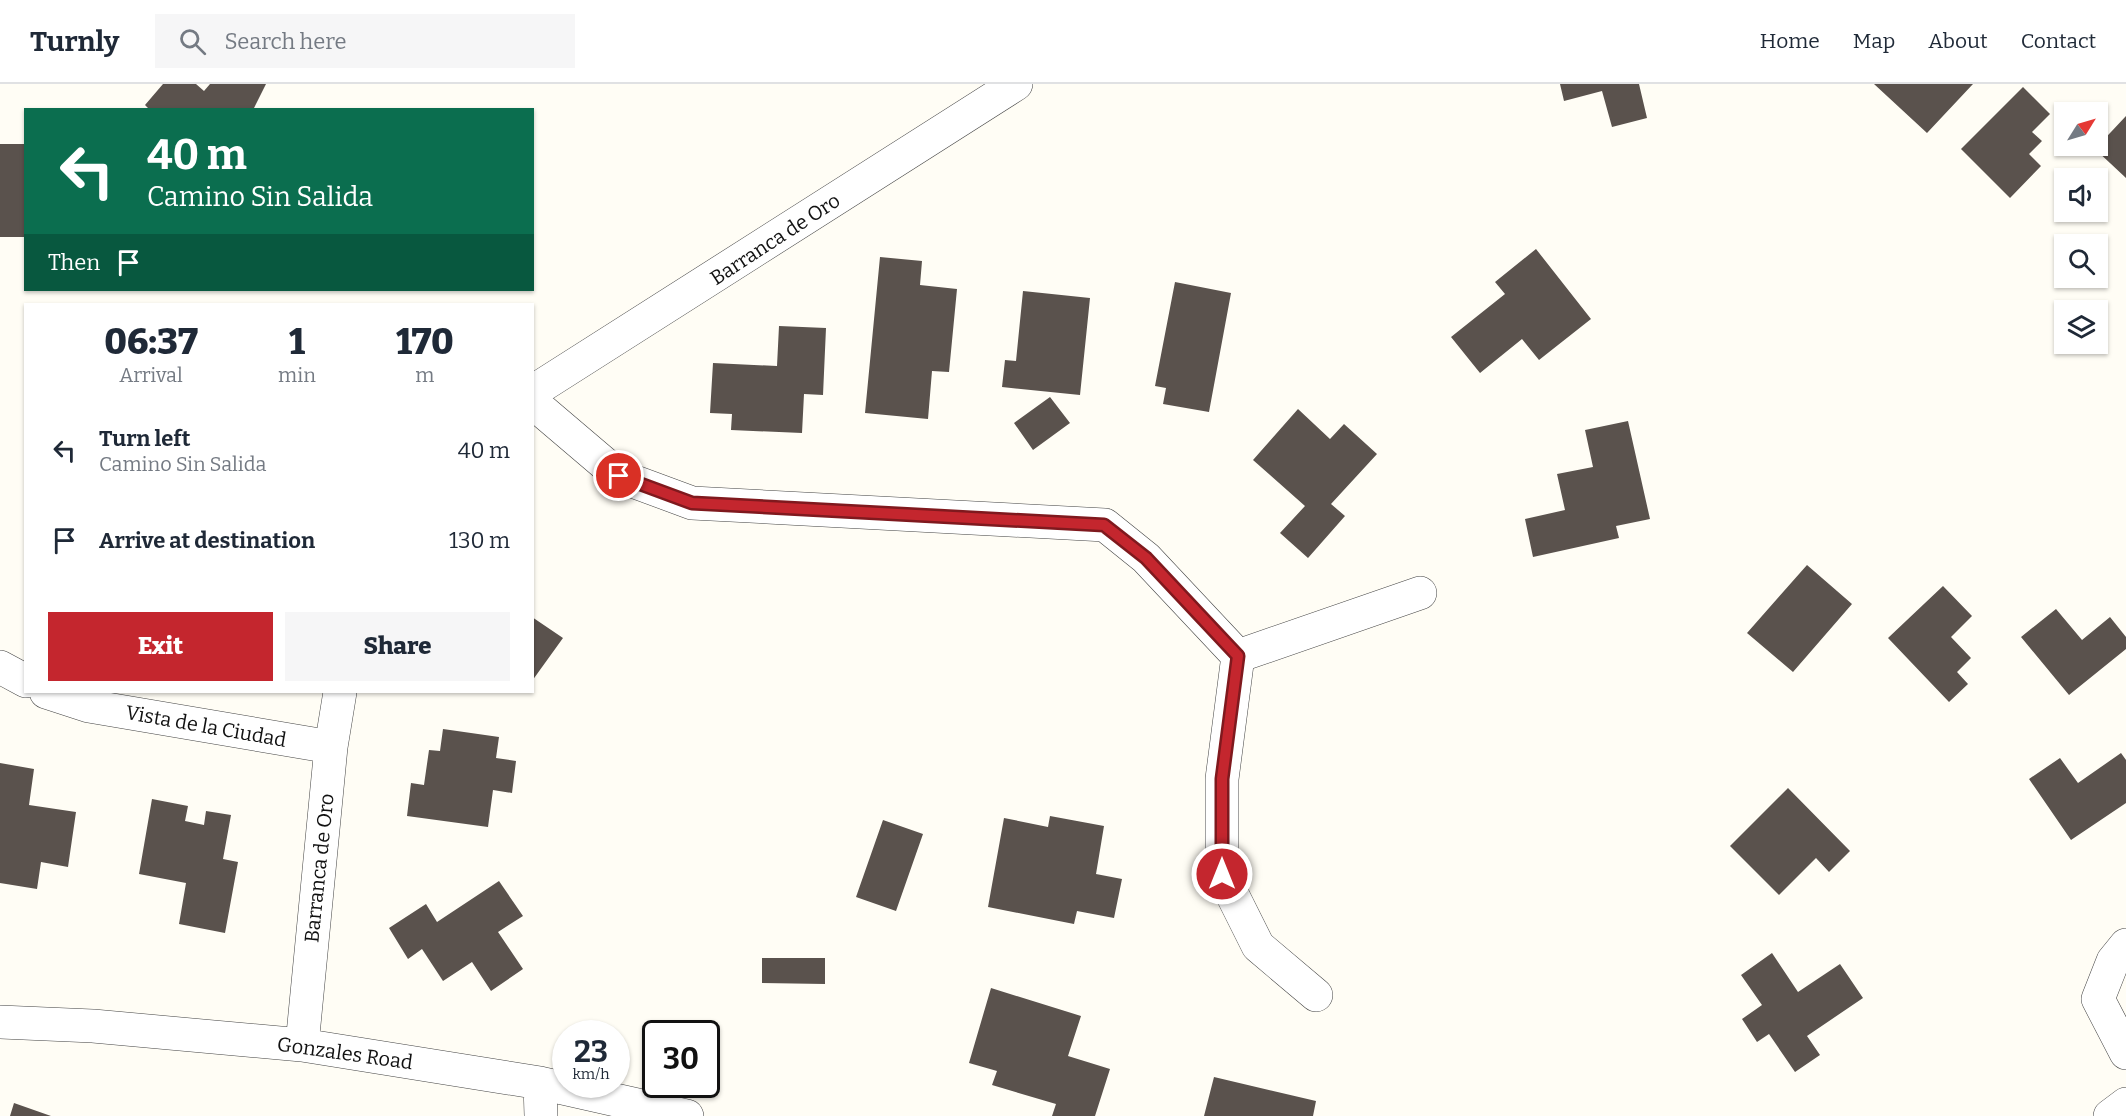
<!DOCTYPE html>
<html lang="en">
<head>
<meta charset="utf-8">
<style>
	:root { --surface:#fff; --page:#f6f6f7; --text:#1f2937; --muted:#747a83; --line:#e0e1e3; --accent:#c4262e }
	body { margin:0; font-family:Bitter,serif; background:var(--page); color:var(--text); height:100vh; display:flex; flex-direction:column; font-size:22px; white-space:nowrap }
	* { box-sizing:border-box; margin:0 }
	p { font-size:20px; color:var(--muted) }
	.icon { flex:none; width:33px; height:33px; fill:none; stroke:currentColor; stroke-width:2; stroke-linecap:round; stroke-linejoin:round }
	.map { position:relative; flex:1; overflow:hidden }
	.details { position:absolute; left:24px; top:219px; width:510px; height:390px; display:flex; flex-direction:column; background:var(--surface); border-radius:0px; box-shadow:0 2px 4px #0004 }
	.details>* { flex:none }
	.banner { position:absolute; left:24px; top:24px; width:510px; height:183px; border-radius:0px; box-shadow:0 2px 4px #0004; background:#0b6e4f; color:#fff; overflow:hidden }
	.needle { width:39px; rotate:53deg }
	.tools { position:absolute; left:2054px; top:18px; display:grid; gap:12px }
	.tools a { display:grid; place-items:center; width:54px; height:54px; border-radius:0px; background:var(--surface); box-shadow:0 2px 4px #0004; font-size:30px }
	.speed { position:absolute; left:552px; top:936px; display:flex; gap:12px; font-size:30px; font-weight:700; text-align:center }
	.speed>* { display:grid; place-content:center; width:78px; height:78px; border-radius:50%; background:var(--surface); box-shadow:0 2px 4px #0004; line-height:1 }
	.speed small { font-size:15px; font-weight:400 }
	.speed .limit { border:3px solid #111; border-radius:9px; background:#fff; color:#111 }
	.pin { position:absolute; display:grid; place-items:center; width:51px; height:51px; color:#fff; margin:-26px; border:3px solid #fff; border-radius:50%; box-shadow:0 2px 6px #0007 }
	.me { position:absolute; width:66px; margin:-33px; rotate:0deg; stroke-linejoin:round; filter:drop-shadow(0 0 4px #0008) }
	.turn { display:flex; align-items:center; gap:21px; height:126px; padding:0 24px; font-size:27px }
	.turn .icon { width:78px; height:78px; stroke-width:2.5 }
	.turn b { display:block; font-size:42px; line-height:51px }
	.then { display:flex; align-items:center; height:57px; padding:0 24px; background:#0003; gap:12px; font-size:22px }
	.eta { display:flex; justify-content:space-evenly; align-items:center; height:102px; text-align:center }
	.eta b { font-size:36px; font-weight:800; line-height:42px }
	.primary-button { display:flex; gap:12px; margin-top:auto; padding:12px 24px }
	.primary-button a { flex:1; height:69px; border-radius:0px; background:var(--accent); color:#fff; font-size:24px; font-weight:800; line-height:69px; text-align:center }
	.primary-button a+a { background:var(--page); color:var(--text) }
	ul { padding:0; list-style:none }
	li { display:flex; align-items:center; gap:18px; height:90px; padding:0 24px }
	li div { flex:1 }
	li b { display:block; font-size:22px }
	li em { font-style:normal }
	header { display:flex; align-items:center; gap:36px; box-sizing:border-box; height:84px; padding:0 30px; background:var(--surface); border-bottom:2px solid var(--line) }
	header strong { font-size:28px }
	nav { display:flex; gap:33px; margin-inline-start:auto; font-size:21px }
	.search { width:420px; height:54px; background:var(--page); display:flex; align-items:center; gap:15px; box-sizing:border-box; padding:0 21px; border-radius:0px; color:var(--muted); font-size:22px }
	.map>svg:first-child { display:block }
</style>
</head>
<body>
<header>
<strong>Turnly</strong>
<div class="search"><svg class="icon" aria-label="search" viewBox="0 0 24 24"><circle cx="10" cy="10" r="6"/><path d="M15 15l6 6"/></svg>Search here</div>
<nav><a>Home</a><a>Map</a><a>About</a><a>Contact</a></nav>
</header>
<div class="map">
<svg width="2126" height="1032" viewBox="0 0 2126 1032">
	<rect width="100%" height="100%" fill="#fffdf5"/>
	<path fill="#5a524d" d="M163,0H196L204,7L210,0H266L253,26H150L145,21Z
		M1560,0H1639L1647,34L1612,43L1602,7L1564,17Z
		M1874,0H1973L1927,49Z
		M2023,3L2050,30L2032,48L2042,57L2029,70L2041,82L2010,114L1961,65Z
		M2126,32V94L2095,65Z
		M0,60H26V153H0Z
		M1536,165L1591,235L1539,276L1522,255L1480,289L1451,253L1505,210L1495,198Z
		M880,173L922,177L920,201L957,205L949,288L932,287L928,335L865,329Z
		M1175,198L1231,209L1209,328L1163,320L1166,304L1155,302Z
		M1023,207L1090,214L1080,311L1002,303L1005,276L1016,277Z
		M779,242L826,244L823,311L804,310L802,349L731,346L732,330L710,329L713,279L777,282Z
		M1050,313L1070,339L1033,366L1014,339Z
		M1298,325L1330,355L1344,340L1377,370L1331,420L1345,432L1308,474L1280,449L1305,422L1253,376Z
		M1628,337L1650,435L1616,442L1619,454L1533,473L1525,435L1565,426L1557,390L1593,383L1585,346Z
		M1807,481L1852,520L1793,588L1747,549Z
		M1943,502L1972,532L1951,553L1971,574L1957,588L1968,600L1949,618L1888,554Z
		M2056,525L2082,556L2110,533L2126,553V565L2069,611L2021,553Z
		M532,533L563,554L532,597Z
		M443,645L499,653L496,674L516,677L512,709L493,706L488,743L407,732L411,699L424,701L429,666L440,667Z
		M2121,669L2126,676V719L2071,756L2029,695L2060,674L2078,699Z
		M0,679L34,685L29,721L76,728L68,783L41,778L37,805L0,799Z
		M1788,704L1850,767L1829,788L1816,774L1779,811L1730,762Z
		M152,715L188,722L185,737L204,741L206,727L231,731L223,775L238,778L225,849L179,840L186,799L139,790Z
		M1050,732L1104,742L1096,790L1122,795L1114,834L1077,827L1074,840L988,823L1004,734L1048,743Z
		M883,736L923,750L896,827L856,813Z
		M499,797L523,832L498,848L523,885L491,907L472,878L443,897L422,865L408,875L389,844L426,820L437,838Z
		M1772,869L1798,908L1840,880L1863,914L1807,952L1820,971L1795,988L1769,950L1757,958L1742,935L1762,921L1741,891Z
		M762,874H825V900L762,899Z
		M991,904L1081,932L1068,972L1110,985L1095,1032H1052L1056,1020L992,1001L997,987L969,979Z
		M1214,993L1316,1017L1313,1032H1204Z
		M14,1019L51,1032H10Z"/>
	<g fill="none" stroke-linecap="round" stroke-linejoin="round">
		<defs>
			<path id="minor" d="M532,308L1016,0
				M532,318L619,392L692,419L1105,441L1146,474L1238,572L1222,695V790L1258,862L1316,911
				M1238,572L1420,509
				M0,583L26,597
				M46,608L89,622L331,663
				M2126,861L2113,877L2098,915L2126,969
				M0,938L93,942L302,961L540,999L687,1032
				M302,961L331,663L340,608
				M540,999L541,1032
				M2110,1032L2126,1020"/>
		</defs>
		<use href="#minor" stroke="#444" stroke-width="34"/>
		<use href="#minor" stroke="#fff" stroke-width="33"/>
	</g>
	<g fill="none" stroke-linecap="round" stroke-linejoin="round">
		<defs>
			<path id="route" d="M619,392L692,419L1104,441L1146,474L1238,572L1222,695V790"/>
		</defs>
		<use href="#route" stroke="#7f191e" stroke-width="15"/>
		<use href="#route" stroke="#c4262e" stroke-width="10"/>
	</g>
	<g text-anchor="middle" stroke-width="6" stroke-linejoin="round" paint-order="stroke">
		<g font-size="20" fill="#111" stroke="#fff">
			<text transform="translate(775 155) rotate(-33)" y="7">Barranca de Oro</text>
			<text transform="translate(206 642) rotate(10)" y="7">Vista de la Ciudad</text>
			<text transform="translate(319 784) rotate(-84)" y="7">Barranca de Oro</text>
			<text transform="translate(345 969) rotate(8)" y="7">Gonzales Road</text>
		</g>
	</g>
</svg>
<div class="tools">
<a><svg class="needle" viewBox="-14 -14 28 28"><path d="M0-13l5 13h-10z" fill="#e53935"/><path d="M0 13l5-13h-10z" fill="#747a83"/></svg></a>
<a><svg class="icon" aria-label="sound" viewBox="0 0 24 24"><path d="M4 9h4l5-4v14l-5-4H4zM17 9q2 3 0 6"/></svg></a>
<a><svg class="icon" aria-label="search" viewBox="0 0 24 24"><circle cx="10" cy="10" r="6"/><path d="M15 15l6 6"/></svg></a>
<a><svg class="icon" aria-label="layers" viewBox="0 0 24 24"><path d="M12 4l9 5-9 5-9-5zM3 14l9 5 9-5"/></svg></a>
</div>
<div class="speed"><div>23<small>km/h</small></div><div class="limit">30</div></div>
<div class="pin" style="left:619px;top:392px;background:#d93025"><svg class="icon" aria-label="arrive" viewBox="0 0 24 24"><path d="M6 21V4h12l-3 4 3 4H6"/></svg></div>
<svg class="me" style="left:1222px;top:790px" viewBox="-20 -20 40 40"><circle r="17" fill="#c4262e" stroke="#fff" stroke-width="3"/><path d="M0-11L8 9 0 5-8 9z" fill="#fff"/></svg>
<div class="banner">
<div class="turn"><svg class="icon" aria-label="left" viewBox="0 0 24 24"><path d="M17 20v-9H6M10 6l-5 5 5 5"/></svg><div><b>40 m</b>Camino Sin Salida</div></div>
<div class="then">Then<svg class="icon" aria-label="arrive" viewBox="0 0 24 24"><path d="M6 21V4h12l-3 4 3 4H6"/></svg></div>
</div>
<section class="details">
<div class="eta">
<div><b>06:37</b><p>Arrival</p></div>
<div><b>1</b><p>min</p></div>
<div><b>170</b><p>m</p></div>
</div>
<ul>
<li><svg class="icon" aria-label="left" viewBox="0 0 24 24"><path d="M17 20v-9H6M10 6l-5 5 5 5"/></svg><div><b>Turn left</b><p>Camino Sin Salida</p></div><em>40 m</em></li>
<li><svg class="icon" aria-label="arrive" viewBox="0 0 24 24"><path d="M6 21V4h12l-3 4 3 4H6"/></svg><div><b>Arrive at destination</b></div><em>130 m</em></li>
</ul>
<div class="primary-button"><a>Exit</a><a>Share</a></div>
</section>
</div>
</body>
</html>
